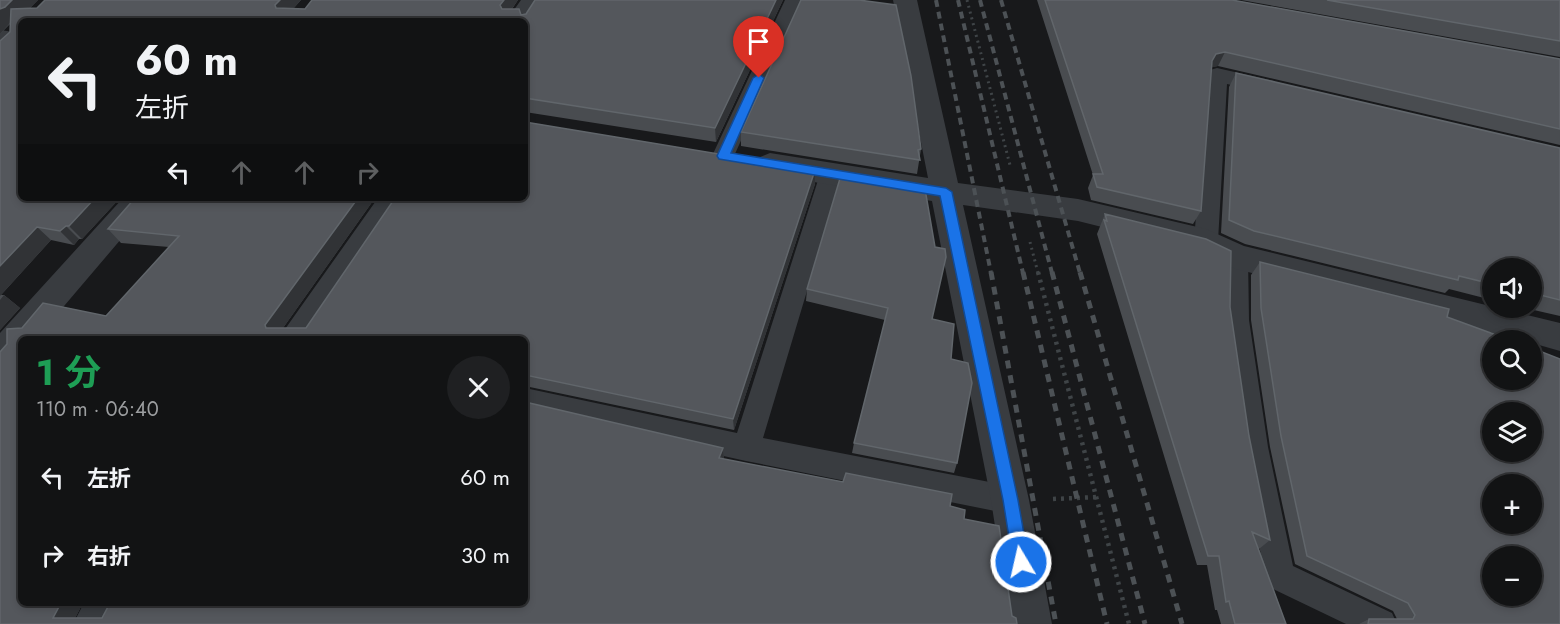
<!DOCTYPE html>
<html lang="ja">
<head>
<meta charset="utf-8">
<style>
	:root { --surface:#121314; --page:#1f2022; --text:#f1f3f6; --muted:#9c9ea0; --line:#313234 }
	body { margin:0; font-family:Jost,"Noto Sans JP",sans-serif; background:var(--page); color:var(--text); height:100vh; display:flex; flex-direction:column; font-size:22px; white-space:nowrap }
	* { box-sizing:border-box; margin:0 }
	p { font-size:20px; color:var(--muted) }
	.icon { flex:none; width:33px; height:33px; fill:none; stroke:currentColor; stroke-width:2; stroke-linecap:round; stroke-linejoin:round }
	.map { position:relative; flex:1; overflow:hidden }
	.details { position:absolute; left:18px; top:336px; width:510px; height:270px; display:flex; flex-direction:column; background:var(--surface); border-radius:9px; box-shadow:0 3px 9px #0003,0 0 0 2px var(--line) }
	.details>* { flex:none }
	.banner { position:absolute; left:18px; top:18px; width:510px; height:183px; border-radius:9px; box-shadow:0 3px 9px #0003,0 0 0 2px var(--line); background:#121314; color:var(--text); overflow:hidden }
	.fabs { position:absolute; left:1482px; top:258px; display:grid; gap:12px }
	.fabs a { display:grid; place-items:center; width:60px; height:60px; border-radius:50%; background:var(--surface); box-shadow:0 3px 9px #0003,0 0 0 2px var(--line); font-size:30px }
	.pin { position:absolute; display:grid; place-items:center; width:51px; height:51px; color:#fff; margin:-62px -26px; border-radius:50% 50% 50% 0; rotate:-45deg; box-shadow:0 0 6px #0007 }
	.pin .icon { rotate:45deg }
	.me { position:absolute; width:66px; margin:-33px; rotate:351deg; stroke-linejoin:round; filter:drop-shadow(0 0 4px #0008) }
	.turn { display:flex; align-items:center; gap:21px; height:126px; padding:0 18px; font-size:27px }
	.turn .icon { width:78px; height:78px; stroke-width:2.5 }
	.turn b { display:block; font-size:42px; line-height:51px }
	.lanes { display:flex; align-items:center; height:57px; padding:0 18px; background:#0003; justify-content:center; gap:30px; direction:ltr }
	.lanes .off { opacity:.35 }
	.round { display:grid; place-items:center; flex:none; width:63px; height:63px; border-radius:32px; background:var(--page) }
	.headline { display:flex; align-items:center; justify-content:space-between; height:102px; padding:0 18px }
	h1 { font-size:36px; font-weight:700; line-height:45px; color:#1e9e55 }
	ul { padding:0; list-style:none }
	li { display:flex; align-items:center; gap:18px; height:78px; padding:0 18px }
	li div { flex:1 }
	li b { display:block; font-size:22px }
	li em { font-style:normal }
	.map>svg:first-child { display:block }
</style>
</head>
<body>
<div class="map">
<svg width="1560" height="624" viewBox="0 0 1560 624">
	<rect width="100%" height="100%" fill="#18191b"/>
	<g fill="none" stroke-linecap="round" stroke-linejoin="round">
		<path stroke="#3f4447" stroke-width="3" stroke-dasharray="2 4" stroke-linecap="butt" d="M967,0L1010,165
			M1030,242L1038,273"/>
		<path stroke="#3f4447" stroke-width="4.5" stroke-dasharray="3 5" stroke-linecap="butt" d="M1038,272L1129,624
			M1053,499L1097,497"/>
		<path fill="#393c40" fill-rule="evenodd" d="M785,0H805L734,156L731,162L723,164L715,162L712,156Z
			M1217,68L1274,81L1277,86L1274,91L1267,93L1227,84L1218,241L1215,248L1206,250L1197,248L1194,241L1207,75L1210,70Z
			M831,166L839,168L842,174L763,438L1010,486L1020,490L1025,500L1020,510L1010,514L746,461L525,412V388L737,433L820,174L823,168Z
			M1236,247L1245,250L1248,257L1249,320L1268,447L1293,566L1392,613L1397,624H1346L1269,587L1265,576L1240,447L1223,320L1224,257L1227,250Z"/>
		<path fill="#393c40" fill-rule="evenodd" d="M521,0H546L528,27H525V21H506Z
			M893,0H917L958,183L1078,199L1206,229L1244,246L1560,323V351L1532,343V340H1521L1236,269L1198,251L1078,221L963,205L1029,500L1052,624H1010L991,500L932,201L770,175L760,171L755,164L760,157L770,153L928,178Z
			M0,30L21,33V49L0,46Z
			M123,198H156L36,339H21V356L12,366L0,370V333Z
			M378,198H409L314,339H278Z
			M84,603H129L119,624H73Z"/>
		<path stroke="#4c5155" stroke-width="4" stroke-dasharray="7 5" stroke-linecap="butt" d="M936,0L991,273
			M958,0L1023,273
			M980,0L1052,273
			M1001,0L1080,273"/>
		<path stroke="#4c5155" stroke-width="5" stroke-dasharray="8 7" stroke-linecap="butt" d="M991,272L1056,624
			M1023,272L1107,624
			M1052,272L1145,624
			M1080,272L1182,624"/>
	</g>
	<path fill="#494c50" d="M0,0H38L30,8H37L45,0H301L293,9H305L312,0H518L512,9H519L521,15L526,14L535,0H783L716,142L525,112V21H21V198H120L82,239H79L74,245L51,240L1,295H4L20,308L0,330V41L10,32L11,23L0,34Z
		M1037,0H1232L1560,59V145L1218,66L1211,67L1201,211L1193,224L1091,200L1088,188L1093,175Z
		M1241,0H1560V57Z
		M1236,73L1560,148V316L1525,308H1532V268H1492V300L1449,289L1445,293L1245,244L1221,233L1229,87Z
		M525,122L815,170V184L734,430L525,386V339H21V603H83L75,618H102L110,603H525V402L723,448L724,459L843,482L846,473L952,494L950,506L965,510L964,519L999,526L1012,616L1016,618L1017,624H0V352L7,344V329L22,328L43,303L106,316L169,247L121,243L108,229L135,198H375L283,328H306L395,198H525Z
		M741,132L921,149L917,174L741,146Z
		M841,175L932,319L951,359L957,463L954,473L852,453L854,443L885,320L806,301L807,289Z
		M1105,214L1230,307L1249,436L1270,540L1259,549L1286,624H1221L1217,610H1215L1207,565H1197L1097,234Z
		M1260,262L1447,317L1560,624H1359L1369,619H1397L1393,611L1295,564L1270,447L1251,320V275Z"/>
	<path fill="#313336" d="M12,0H38L17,22L10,23L0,34V9Z
		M280,0H301L283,20L276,8L275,5Z
		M504,0H518L504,20L500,5Z
		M776,0H783L716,142L715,128Z
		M1225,52L1218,66L1209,68L1212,61L1216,54Z
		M815,170V184L734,430L733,419Z
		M95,198H120L82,239L69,226Z
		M358,198H375L276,338L266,328L265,325Z
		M66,226L79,239L74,245L60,231Z
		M37,227L51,240L0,296V266Z
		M4,295L20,308L0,330V300Z
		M723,448L724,458L721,469L719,458Z
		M61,603H83L72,624L53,618Z"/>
	<path fill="#54575c" stroke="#61666b" stroke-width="1.5" fill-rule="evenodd" d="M0,0H12L5,7L0,9Z
		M45,0H280L275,5L276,8L305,9L312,0H504L500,5L502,9H519L521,15L526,14L535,0H776L715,128L525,98V21H21V198H95L69,226H66L60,231L37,227L0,266V41L10,32L11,9L37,8Z
		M801,0H859L896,5L911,76L921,149L918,150L920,160L741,132Z
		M1045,0H1232L1560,59V129L1225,52L1216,54L1212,61L1201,211L1097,187L1093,174H1103Z
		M1327,0H1560V41Z
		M1236,73L1560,148V300L1532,293V268H1492V284L1459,276L1458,280L1254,231L1229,220Z
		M525,122L815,170L733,419L525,375V339H21V603H61L53,618H102L110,603H525V402L723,448L719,458L843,482L846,473L952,494L950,506L965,510L964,519L999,526L1012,616L1016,618L1017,624H0V352L7,344V329L22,328L43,303L106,316L179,236L108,229L135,198H358L265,325L266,328H306L395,198H525Z
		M841,175L925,189L935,247L945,249L946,257L932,319L954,324L951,359L968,363L972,383L957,463L854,443L888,308L807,289Z
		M1105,214L1206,239L1231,251L1230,307L1249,436L1270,540L1252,532L1286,624H1235L1229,601L1226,602L1219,556H1208L1104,220L1107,221Z
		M1260,262L1449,309L1447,317L1510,340H1492V380H1532V348L1560,359V624H1368L1369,619H1413L1415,615L1408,603L1307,556L1281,436L1261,308ZM1492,412H1532V452H1492ZM1492,484H1532V524H1492ZM1492,556H1532V596H1492Z"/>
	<path fill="#1a73e8" stroke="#114b97" stroke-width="1.5" d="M759,74L764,78L731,153L946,188L952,192L1018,500L1029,562L1027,568L1021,570L1015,568L1013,562L1003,500L940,196L719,159L717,156L753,78Z"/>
</svg>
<div class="fabs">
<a><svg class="icon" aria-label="sound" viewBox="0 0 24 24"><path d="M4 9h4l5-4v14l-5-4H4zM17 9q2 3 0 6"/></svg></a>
<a><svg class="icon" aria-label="search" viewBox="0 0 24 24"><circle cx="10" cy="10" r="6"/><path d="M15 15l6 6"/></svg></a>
<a><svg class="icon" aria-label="layers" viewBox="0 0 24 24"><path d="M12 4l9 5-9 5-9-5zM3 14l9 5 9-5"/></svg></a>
<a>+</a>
<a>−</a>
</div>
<div class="pin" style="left:759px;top:78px;background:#d93025"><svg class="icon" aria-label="arrive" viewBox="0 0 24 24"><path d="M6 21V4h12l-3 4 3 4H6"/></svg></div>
<svg class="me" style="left:1021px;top:562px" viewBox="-20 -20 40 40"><circle r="17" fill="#1a73e8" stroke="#fff" stroke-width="3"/><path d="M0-11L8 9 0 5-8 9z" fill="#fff"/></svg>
<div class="banner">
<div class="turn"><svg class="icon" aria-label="left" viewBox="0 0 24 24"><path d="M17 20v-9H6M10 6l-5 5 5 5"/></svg><div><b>60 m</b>左折</div></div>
<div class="lanes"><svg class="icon" aria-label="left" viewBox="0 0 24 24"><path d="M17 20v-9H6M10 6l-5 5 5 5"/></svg><svg class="icon off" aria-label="ahead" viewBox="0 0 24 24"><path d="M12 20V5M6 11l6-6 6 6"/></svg><svg class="icon off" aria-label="ahead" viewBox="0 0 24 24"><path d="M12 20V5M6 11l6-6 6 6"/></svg><svg class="icon off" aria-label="right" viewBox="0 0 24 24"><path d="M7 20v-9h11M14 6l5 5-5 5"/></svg></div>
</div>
<section class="details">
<div class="headline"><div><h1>1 分</h1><p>110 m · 06:40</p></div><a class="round"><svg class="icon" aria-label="close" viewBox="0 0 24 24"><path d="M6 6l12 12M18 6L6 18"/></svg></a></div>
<ul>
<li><svg class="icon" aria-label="left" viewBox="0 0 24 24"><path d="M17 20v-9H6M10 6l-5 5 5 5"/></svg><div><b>左折</b></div><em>60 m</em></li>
<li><svg class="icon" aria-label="right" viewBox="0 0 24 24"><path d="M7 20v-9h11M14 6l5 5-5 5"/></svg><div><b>右折</b></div><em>30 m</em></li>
</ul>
</section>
</div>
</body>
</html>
